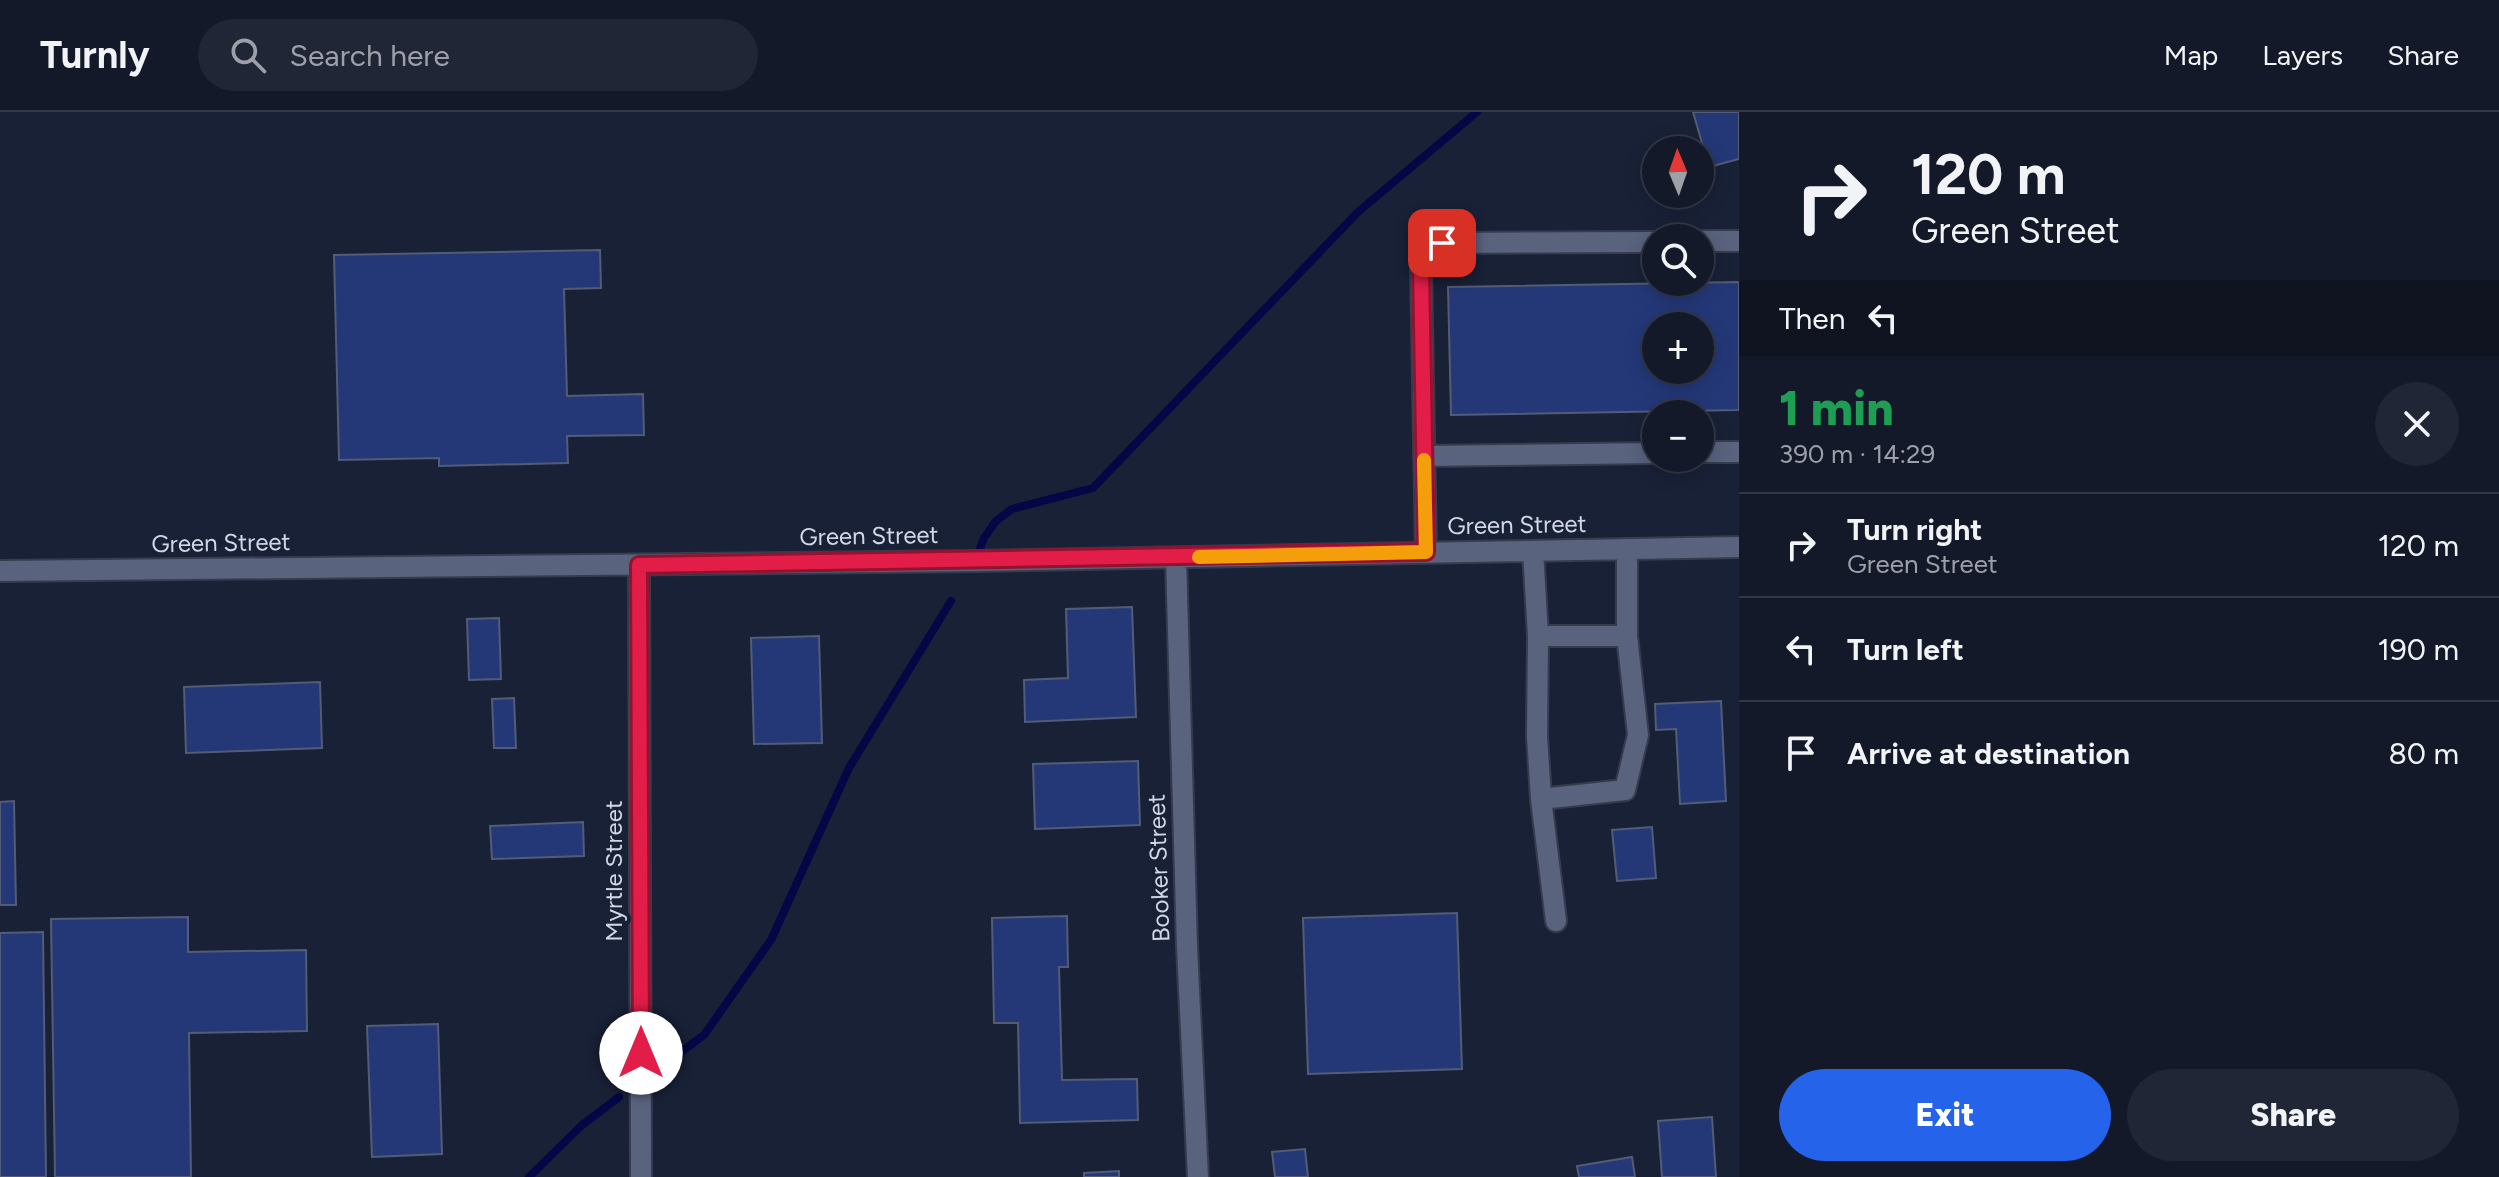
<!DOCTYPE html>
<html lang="en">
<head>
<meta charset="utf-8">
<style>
	:root { --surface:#131929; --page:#202635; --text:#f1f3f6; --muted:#9da0a8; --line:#323846; --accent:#2563eb }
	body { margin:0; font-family:Figtree,sans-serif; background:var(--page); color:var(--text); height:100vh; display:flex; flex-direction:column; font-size:30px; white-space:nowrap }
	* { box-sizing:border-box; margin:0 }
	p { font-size:26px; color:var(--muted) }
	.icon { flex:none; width:44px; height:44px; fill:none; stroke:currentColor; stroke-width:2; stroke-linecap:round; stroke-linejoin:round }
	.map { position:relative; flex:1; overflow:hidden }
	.panel { display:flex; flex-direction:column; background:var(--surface); width:760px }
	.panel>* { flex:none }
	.guide { background:#131929; color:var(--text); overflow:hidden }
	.needle { width:52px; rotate:358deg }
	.tools { position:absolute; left:1642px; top:24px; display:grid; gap:16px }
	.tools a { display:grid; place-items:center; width:72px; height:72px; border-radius:50%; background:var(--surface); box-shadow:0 4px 20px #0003,0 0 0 2px var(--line); font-size:40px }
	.pin { position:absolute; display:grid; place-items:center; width:68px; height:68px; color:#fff; margin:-34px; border-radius:16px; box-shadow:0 4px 12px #0006 }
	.me { position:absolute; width:88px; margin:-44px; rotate:0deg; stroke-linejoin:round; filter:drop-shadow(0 0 6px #0008) }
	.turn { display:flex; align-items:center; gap:28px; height:168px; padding:0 40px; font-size:36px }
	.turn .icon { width:104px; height:104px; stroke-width:2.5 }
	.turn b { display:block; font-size:56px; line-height:68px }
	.then { display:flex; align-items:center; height:76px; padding:0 40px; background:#0003; gap:16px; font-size:30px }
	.round { display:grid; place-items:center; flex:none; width:84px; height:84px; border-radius:42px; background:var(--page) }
	.head { display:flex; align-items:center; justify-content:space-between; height:136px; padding:0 40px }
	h1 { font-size:48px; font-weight:800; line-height:60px; color:#1e9e55 }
	.button { display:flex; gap:16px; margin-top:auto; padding:16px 40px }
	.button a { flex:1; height:92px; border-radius:48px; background:var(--accent); color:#fff; font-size:32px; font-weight:800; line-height:92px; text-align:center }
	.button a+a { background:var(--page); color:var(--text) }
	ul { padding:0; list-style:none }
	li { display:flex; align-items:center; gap:24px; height:104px; padding:0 40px; border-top:2px solid var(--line) }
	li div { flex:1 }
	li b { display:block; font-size:30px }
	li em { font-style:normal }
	header { display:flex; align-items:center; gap:48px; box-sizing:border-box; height:112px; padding:0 40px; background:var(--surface); border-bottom:2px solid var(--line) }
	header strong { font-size:38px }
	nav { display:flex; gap:44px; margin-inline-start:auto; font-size:28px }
	.search { width:560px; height:72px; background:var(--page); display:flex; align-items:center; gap:20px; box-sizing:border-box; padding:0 28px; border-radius:44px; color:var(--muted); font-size:30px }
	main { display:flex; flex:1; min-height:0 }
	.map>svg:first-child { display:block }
</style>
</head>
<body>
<header>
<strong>Turnly</strong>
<div class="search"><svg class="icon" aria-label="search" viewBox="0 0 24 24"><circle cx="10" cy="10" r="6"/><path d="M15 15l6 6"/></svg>Search here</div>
<nav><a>Map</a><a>Layers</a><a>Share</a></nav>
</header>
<main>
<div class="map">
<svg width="1739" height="1065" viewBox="0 0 1739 1065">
	<rect width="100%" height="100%" fill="#192137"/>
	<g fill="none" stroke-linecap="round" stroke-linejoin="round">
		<path stroke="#040645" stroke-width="8" d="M977,445L984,426L996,409L1012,397L1093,376L1358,100L1477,0
			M662,954L704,923L771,828L849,656L951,489
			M529,1065L581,1014L619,985"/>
	</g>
	<path fill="#243878" stroke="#525c76" stroke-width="2" fill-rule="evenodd" d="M1693,0H1739V47L1709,55Z
		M600,138L601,176L564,177L567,284L643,282L644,323L567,324L568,351L439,354V346L339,348L334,143Z
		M1739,170V298L1451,303L1448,175ZM1656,214H1700V258H1656Z
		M1132,495L1136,605L1025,610L1024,568L1068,566L1066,497Z
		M499,506L501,567L469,568L467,507Z
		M819,524L822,631L754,632L751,526Z
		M320,570L322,636L186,641L184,575Z
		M514,586L516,636H494L492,587Z
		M1721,589L1726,689L1680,692L1676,617L1656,618L1655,592Z
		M1138,649L1140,713L1035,717L1033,652Z
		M14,689L16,793H0V690Z
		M583,710L584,744L492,747L490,714Z
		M1652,715L1656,766L1617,769L1612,718Z
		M1457,801L1462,957L1308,962L1303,806Z
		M1067,804L1068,855H1059L1062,968L1137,967L1138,1008L1020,1011L1018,911H994L992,806Z
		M188,805V840L306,838L307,919L189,921L191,1065H55L51,807Z
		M43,820L46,1065H0V821Z
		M438,912L442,1042L372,1045L367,914Z
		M1712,1005L1716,1065H1662L1658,1009Z
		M1305,1037L1308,1065H1275L1272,1040Z
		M1632,1045L1635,1065H1579L1577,1054Z
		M1119,1059V1065H1084V1061Z"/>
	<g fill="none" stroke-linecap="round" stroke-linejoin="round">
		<defs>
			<path id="minor" d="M1700,129H1739
				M1700,340H1739
				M1424,344L1656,341
				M1533,439L1538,524L1537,624L1541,687L1556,809
				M1426,440L1421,156L1442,131L1656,130
				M1176,446L1187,835L1198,1065
				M639,453L641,1065
				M0,459L975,449L1739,435
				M1538,524H1627V437
				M1541,687L1625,678L1638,623L1627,524"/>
		</defs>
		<use href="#minor" stroke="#363b4e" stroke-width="24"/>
		<use href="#minor" stroke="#59637e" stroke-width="20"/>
	</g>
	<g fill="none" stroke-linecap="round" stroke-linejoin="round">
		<defs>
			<path id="route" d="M641,941L639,453L1426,440L1421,156L1442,131"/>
		</defs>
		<use href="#route" stroke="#92132f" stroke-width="20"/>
		<use href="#route" stroke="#e11d48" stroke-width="14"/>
		<path stroke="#f59e0b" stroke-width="14" d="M1199,445L1426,440L1424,348"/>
	</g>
	<g text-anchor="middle" stroke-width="8" stroke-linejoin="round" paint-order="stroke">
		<g font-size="24" fill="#d1d7e6" stroke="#192137">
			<text transform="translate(1517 413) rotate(-1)" y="8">Green Street</text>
			<text transform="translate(869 424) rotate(-1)" y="8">Green Street</text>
			<text transform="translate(221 431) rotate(-1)" y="8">Green Street</text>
			<text transform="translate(1159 756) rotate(-92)" y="8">Booker Street</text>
			<text transform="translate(614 759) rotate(-90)" y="8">Myrtle Street</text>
		</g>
	</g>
</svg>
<div class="tools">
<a><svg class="needle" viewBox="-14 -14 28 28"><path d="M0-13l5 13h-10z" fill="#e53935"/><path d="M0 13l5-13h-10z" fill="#9da0a8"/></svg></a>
<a><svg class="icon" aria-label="search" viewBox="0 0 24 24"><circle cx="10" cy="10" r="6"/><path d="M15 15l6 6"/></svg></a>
<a>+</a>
<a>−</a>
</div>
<div class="pin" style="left:1442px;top:131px;background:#d93025"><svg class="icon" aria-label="arrive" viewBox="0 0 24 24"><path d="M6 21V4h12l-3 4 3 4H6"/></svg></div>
<svg class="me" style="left:641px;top:941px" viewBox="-20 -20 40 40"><circle r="19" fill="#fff"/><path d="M0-13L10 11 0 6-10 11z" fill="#e11d48"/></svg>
</div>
<section class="panel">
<div class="guide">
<div class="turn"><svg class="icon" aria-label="right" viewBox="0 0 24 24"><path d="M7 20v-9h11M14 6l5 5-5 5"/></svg><div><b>120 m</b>Green Street</div></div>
<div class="then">Then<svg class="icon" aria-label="left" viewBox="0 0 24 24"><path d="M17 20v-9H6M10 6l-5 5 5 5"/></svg></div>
</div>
<div class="head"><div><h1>1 min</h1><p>390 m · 14:29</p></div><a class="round"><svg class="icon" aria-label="close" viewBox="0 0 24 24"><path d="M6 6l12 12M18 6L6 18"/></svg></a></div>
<ul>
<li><svg class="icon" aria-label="right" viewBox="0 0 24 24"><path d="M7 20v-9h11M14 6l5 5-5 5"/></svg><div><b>Turn right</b><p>Green Street</p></div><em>120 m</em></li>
<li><svg class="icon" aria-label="left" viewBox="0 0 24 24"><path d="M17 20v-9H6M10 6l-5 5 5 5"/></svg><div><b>Turn left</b></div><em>190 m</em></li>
<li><svg class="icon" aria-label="arrive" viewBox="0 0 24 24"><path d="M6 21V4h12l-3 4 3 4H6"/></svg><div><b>Arrive at destination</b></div><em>80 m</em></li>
</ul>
<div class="button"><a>Exit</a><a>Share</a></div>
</section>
</main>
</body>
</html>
